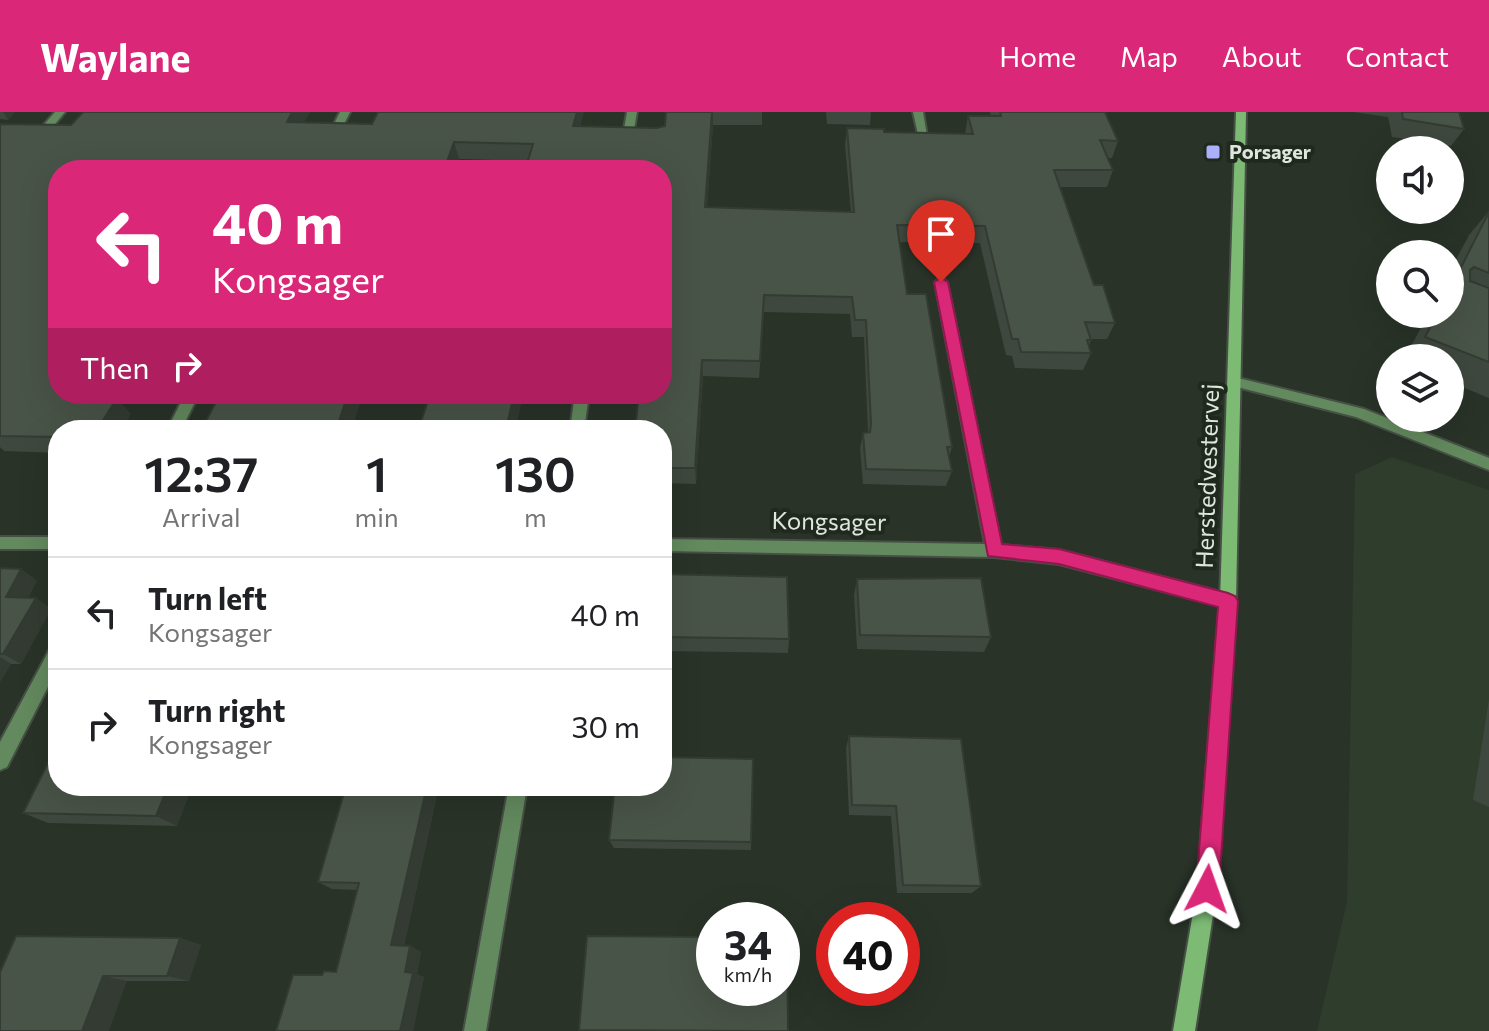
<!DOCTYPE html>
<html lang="en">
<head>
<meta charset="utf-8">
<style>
	:root { --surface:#fff; --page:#f2f2f2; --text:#202124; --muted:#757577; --line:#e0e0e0; --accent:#db2777 }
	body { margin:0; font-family:Commissioner,sans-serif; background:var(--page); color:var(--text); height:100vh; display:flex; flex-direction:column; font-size:30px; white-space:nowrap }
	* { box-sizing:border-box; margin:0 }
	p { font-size:26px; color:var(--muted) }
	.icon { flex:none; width:44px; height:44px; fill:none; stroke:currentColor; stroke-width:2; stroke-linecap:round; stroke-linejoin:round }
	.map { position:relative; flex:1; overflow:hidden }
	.sheet { position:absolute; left:48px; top:308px; width:624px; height:376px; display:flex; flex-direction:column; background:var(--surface); border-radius:32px; box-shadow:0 8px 32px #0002 }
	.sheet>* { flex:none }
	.hud { position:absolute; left:48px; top:48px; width:624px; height:244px; border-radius:32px; box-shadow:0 8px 32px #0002; background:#db2777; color:#fff; overflow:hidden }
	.fabs { position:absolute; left:1376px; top:24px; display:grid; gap:16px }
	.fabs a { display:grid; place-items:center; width:88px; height:88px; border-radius:50%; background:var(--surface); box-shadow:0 8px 32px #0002; font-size:40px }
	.speed { position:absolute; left:696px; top:790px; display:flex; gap:16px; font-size:40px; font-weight:700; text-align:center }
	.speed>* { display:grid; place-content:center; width:104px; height:104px; border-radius:50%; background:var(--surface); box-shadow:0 8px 32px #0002; line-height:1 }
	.speed small { font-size:20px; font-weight:400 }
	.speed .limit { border:12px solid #d22; background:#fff; color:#111 }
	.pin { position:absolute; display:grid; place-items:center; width:68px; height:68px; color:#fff; margin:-82px -34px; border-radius:50% 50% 50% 0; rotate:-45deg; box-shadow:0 0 8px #0007 }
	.pin .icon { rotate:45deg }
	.me { position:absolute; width:88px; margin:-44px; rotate:4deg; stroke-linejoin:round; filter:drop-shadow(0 0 6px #0008) }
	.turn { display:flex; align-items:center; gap:28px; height:168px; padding:0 32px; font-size:36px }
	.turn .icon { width:104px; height:104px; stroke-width:2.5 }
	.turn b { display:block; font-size:56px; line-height:68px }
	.then { display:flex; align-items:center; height:76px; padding:0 32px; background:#0003; gap:16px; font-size:30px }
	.eta { display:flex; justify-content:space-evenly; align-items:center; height:136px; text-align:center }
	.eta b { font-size:48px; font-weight:600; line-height:56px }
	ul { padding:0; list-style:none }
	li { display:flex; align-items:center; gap:24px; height:112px; padding:0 32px; border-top:2px solid var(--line) }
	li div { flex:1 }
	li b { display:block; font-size:30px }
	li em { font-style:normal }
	header { display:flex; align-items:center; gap:48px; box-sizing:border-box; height:112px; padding:0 40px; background:var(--accent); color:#fff }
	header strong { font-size:38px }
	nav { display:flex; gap:44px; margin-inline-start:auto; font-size:28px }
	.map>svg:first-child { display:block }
</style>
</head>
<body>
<header>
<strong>Waylane</strong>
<nav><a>Home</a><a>Map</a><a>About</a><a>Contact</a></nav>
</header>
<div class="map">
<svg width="1489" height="919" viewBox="0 0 1489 919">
	<rect width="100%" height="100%" fill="#293328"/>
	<path fill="#2e3d2c" d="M1392,345L1489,378V919H1317L1347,790L1355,362Z"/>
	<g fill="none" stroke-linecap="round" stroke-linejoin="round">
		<defs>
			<path id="street" d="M55,0H65L50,18H42L41,16Z
				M340,0H350L341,18H333L332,16Z
				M627,0H637L633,23L628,26L623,23Z
				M913,0H923L927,24L918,22Z
				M941,166L947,170L1001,433L1059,438L1228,482L1234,484L1236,489L1234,494L1228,496L1059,452L994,445L662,439V427L985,432L935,170Z
				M1234,265L1364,297L1489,346V358L1356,305L1229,273V267Z
				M185,282H199L181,318H167Z
				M575,282H589L584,318H570Z
				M0,425H58V437H0Z
				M58,530V555L7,655L0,658V630L52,533Z
				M509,674H527L486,919H464Z"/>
			<path id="secondary" d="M1236,0H1246L1236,489L1217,777L1195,919H1173L1197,777L1220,489Z"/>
		</defs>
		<use href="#street" stroke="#465045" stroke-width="4"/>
		<use href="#secondary" stroke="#465045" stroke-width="4"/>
		<use href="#street" fill="#63895e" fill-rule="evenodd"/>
		<use href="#secondary" fill="#7dbb75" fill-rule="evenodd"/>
	</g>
	<path fill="#3f483e" d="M0,0H15L8,8L0,7Z
		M83,0H310L304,10L657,16L665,14L666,0H762V13H713L707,95L851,100L845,33L847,16L884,20L965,22L968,4H991L990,0H1105L1118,29L1112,46H1108L1113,58L1107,75H1060L1094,173L1115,211L1107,227H1091L1089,234L1091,241L1083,258L1015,256L1012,244L1006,243L980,131L899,130L907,182L952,335L949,345L952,359L946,374L863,372L860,336L863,321L868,320L864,225H852L850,202L764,200L759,266L703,264L696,372L662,371V58L527,49L459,47L455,58H58V282H92L90,285L131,302L58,318V341L4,339L0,335V12L71,13Z
		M826,0H871L870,13L827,12Z
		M1353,0H1459L1464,17L1451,34L1392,25L1388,5Z
		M1489,99V286L1450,270V246H1405L1428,202H1450V159L1469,123Z
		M363,282L351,318H210L205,311Z
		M430,282H523L515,318H424L421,310Z
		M0,456L21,457L37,469L28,486H36L51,497L21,552H11L0,570Z
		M662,462L789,527L788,541L662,539Z
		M857,467L991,525L984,540L857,537L854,483Z
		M1489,587V695L1473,688Z
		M849,624L981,774L972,781H897L891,704L849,703L846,636Z
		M753,647L751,738L614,736L609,728Z
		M58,674H192L177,714L48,711L23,701Z
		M346,674H439L404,834H410L421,840L417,862L424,865L413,919H276L322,863L336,860L358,778L332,777L318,770Z
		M180,826L201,833L189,869H127L0,919Z"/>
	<path fill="#333b32" d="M3,0H15L8,8Z
		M292,0H310L294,27L287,10Z
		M577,0H584L576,31L573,14Z
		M713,0V13L706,112L705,95Z
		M454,30L459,47L455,58H444Z
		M702,248L703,264L696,372L695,356Z
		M67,282H92L81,301L66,285Z
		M348,282H363L351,318H341L338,312Z
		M514,282H523L515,318H506Z
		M117,286L131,302L122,318H97Z
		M21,457L37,469L22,497L6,485Z
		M36,486L51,497L21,552L3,542Z
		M0,545L11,552L0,570Z
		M168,674H192L177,714L156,704Z
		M427,674H439L403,839L391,833Z
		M180,826L201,833L189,869L167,864Z
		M410,834L421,840L417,862L424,865L413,919H400L405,860Z
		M103,864L127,869L109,919H82Z"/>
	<path fill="#495448" stroke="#333b32" stroke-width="2" d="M83,0H292L287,10L372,12L378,0H577L573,14L657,16L665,14L666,0H712L705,95L854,100L847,16L884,17V20L973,22L968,4H1001L1000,0H1105L1118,29L1100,28L1113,58H1054L1094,173H1103L1115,211L1085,210L1091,228H1087L1091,241L1021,240L1018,227H1012L985,114L897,113L907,182H926L952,335H947L952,359L866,357L863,321L870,320L871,312L866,208H855L852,185L764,183L760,249L702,248L695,356H662V318H635L639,282H662V58H525L533,32L454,30L444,58H58V282H67L66,285L117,286L97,318H58V325L0,324V12L71,13Z
		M1402,0H1459L1464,17L1403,7Z
		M1489,100V161L1474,155L1470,158V169L1489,176V250L1425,225L1437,202H1450V177Z
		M220,282H348L338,312L205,311Z
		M430,282H514L506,318H435L437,311L421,310Z
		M0,456L21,457L6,485L36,486L3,542H0Z
		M662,462L787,465L789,527L662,525Z
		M981,466L991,525L860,523L857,467Z
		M849,624L961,627L981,774L903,773L896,694L852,693Z
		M58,631V674H168L156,704L23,701Z
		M662,645L753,647L751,730L609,728L615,674H662Z
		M346,674H427L391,833L410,834L405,860L413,861L400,919H276L293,863H322L324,859L336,860L359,771L318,770Z
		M16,824L180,826L167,864H103L82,919H0V860Z
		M587,824L714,825V876H782V826H787L788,919L579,918Z"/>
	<path fill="#db2777" stroke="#8e194d" stroke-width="2" d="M941,166L948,170L1002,432L1059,437L1228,481L1235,484L1238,489L1219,777L1215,785L1207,789L1199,785L1196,777L1218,495L1059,452L988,444L934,170Z"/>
	<rect fill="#acaffb" stroke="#20291e" stroke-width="3" x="1205" y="32" width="16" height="16" rx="4"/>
	<g text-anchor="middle" stroke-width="8" stroke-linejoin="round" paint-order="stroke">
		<g font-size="20" font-weight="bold" fill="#dfe6de" stroke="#20291e" text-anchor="start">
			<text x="1229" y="47">Porsager</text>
		</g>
		<g font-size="24" fill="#dfe6de" stroke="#20291e">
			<text transform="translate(1208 364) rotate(-88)" y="8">Herstedvestervej</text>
			<text transform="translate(829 410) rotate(1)" y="8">Kongsager</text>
		</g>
	</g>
</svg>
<div class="fabs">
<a><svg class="icon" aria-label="sound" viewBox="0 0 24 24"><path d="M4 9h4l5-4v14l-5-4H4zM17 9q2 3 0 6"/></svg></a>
<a><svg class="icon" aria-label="search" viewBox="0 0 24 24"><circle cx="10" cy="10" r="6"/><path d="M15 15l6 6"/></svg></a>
<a><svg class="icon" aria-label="layers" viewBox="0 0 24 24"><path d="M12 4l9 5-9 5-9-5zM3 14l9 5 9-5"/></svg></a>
</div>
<div class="speed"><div>34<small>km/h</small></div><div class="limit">40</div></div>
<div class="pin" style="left:941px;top:170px;background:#d93025"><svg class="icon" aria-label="arrive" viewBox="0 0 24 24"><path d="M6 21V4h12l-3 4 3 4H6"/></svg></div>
<svg class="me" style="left:1207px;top:777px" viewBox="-20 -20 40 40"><path d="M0-17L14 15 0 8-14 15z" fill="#db2777" stroke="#fff" stroke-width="4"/></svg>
<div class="hud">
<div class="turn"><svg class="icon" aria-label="left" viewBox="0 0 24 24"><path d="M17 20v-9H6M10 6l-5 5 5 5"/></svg><div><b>40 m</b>Kongsager</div></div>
<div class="then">Then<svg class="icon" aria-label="right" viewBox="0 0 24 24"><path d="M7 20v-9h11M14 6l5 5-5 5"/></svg></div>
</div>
<section class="sheet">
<div class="eta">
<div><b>12:37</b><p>Arrival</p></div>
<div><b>1</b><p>min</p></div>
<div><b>130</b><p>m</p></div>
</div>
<ul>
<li><svg class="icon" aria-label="left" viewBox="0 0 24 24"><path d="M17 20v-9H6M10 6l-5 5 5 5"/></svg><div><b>Turn left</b><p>Kongsager</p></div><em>40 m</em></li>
<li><svg class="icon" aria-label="right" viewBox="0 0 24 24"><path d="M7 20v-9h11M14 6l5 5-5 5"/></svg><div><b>Turn right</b><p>Kongsager</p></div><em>30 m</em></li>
</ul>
</section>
</div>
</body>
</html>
